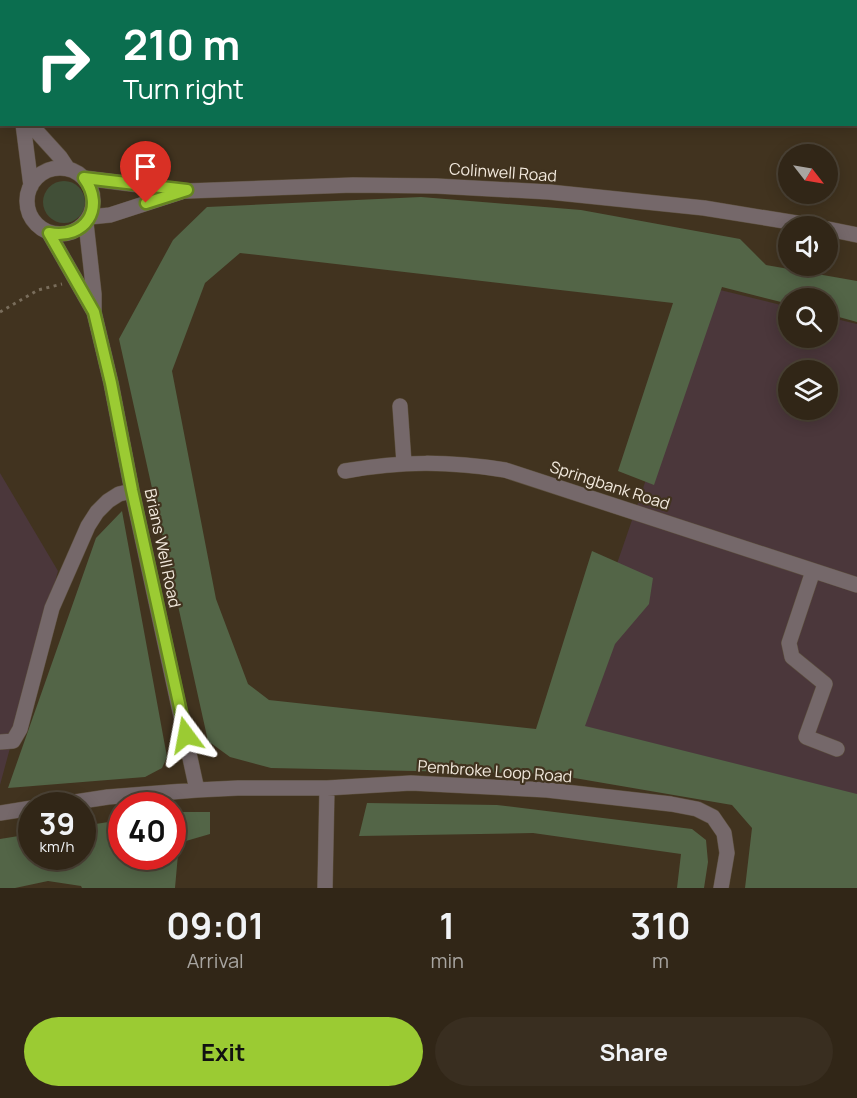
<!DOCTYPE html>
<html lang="en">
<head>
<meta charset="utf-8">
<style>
	:root { --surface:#312617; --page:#392e20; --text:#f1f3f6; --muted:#a8a5a1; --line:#4c4336; --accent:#9bcb33 }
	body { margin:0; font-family:Manrope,sans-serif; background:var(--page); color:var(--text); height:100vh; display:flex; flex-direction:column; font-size:22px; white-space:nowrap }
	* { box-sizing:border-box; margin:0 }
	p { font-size:20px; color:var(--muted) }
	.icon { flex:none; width:33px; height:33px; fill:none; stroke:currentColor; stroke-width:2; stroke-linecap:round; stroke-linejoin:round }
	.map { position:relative; height:888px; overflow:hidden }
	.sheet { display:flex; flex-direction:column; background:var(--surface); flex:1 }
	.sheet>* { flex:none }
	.hud { position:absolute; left:0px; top:0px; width:858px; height:126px; box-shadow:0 3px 15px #0003,0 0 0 2px var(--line); background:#0b6e4f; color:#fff; overflow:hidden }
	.needle { width:39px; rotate:121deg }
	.tools { position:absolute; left:778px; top:144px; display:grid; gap:12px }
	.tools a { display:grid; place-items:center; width:60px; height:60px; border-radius:50%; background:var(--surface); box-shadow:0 3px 15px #0003,0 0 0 2px var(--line); font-size:30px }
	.speed { position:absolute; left:18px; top:792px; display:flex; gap:12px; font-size:30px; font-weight:700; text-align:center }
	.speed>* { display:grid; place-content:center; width:78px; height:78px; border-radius:50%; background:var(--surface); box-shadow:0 3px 15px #0003,0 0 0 2px var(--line); line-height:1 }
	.speed small { font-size:15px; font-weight:400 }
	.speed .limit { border:9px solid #d22; background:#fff; color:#111 }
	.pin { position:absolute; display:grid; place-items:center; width:51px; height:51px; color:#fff; margin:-62px -26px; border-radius:50% 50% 50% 0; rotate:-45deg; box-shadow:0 0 6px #0007 }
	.pin .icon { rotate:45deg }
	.me { position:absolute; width:66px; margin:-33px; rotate:347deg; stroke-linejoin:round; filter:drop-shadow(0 0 4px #0008) }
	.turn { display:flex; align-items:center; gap:21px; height:126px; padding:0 24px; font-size:27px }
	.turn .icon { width:78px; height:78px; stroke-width:2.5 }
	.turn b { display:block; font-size:42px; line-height:51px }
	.eta { display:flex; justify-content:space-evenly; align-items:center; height:102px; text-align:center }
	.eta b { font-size:36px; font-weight:700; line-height:42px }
	.cta { display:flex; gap:12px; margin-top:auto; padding:12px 24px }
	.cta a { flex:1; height:69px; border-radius:36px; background:var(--accent); color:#111; font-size:24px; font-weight:700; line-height:69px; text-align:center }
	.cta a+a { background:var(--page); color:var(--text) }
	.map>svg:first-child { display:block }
</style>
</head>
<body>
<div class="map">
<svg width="857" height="888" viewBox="0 0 857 888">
	<rect width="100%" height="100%" fill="#41331f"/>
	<path fill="#4b373b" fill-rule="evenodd" d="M712,288L789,307V338H828V317L857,324V888L764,785L560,729ZM789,370H828V410H789Z
		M0,473L58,571L0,785Z"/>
	<path fill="#414f37" d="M43 202a21 21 0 1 1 42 0a21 21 0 1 1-42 0Z"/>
	<path fill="#536547" d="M421,197L581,210L740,239L766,265L857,281V322L828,314V298H789V304L722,287L654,485L618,471L673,303L240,253L205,283L172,371L216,599L248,684L269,700L536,729L592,551L653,578L649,604L615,644L585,726L857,794V888H745L752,828L732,805L551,774L271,768L230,757L208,741L119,339L173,240L207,207Z
		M122,511L167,757L162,768L145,777L8,788L96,538Z
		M367,803L497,805L692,829L706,840L708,862L704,888H677L681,854L533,833L359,836Z
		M173,812H210V834L179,843L175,888H82L81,886L48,881L15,888H0V839L31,834L32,856H82L83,826L121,820L122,856H172Z"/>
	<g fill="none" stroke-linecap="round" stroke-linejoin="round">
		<defs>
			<path id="minor" d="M52,0L53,2
				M690,0L695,2
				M856,49H857
				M0,79L2,81
				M23,124L31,186
				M30,124L60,157L68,169
				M27 201a33 33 0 1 1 66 0a33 33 0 1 1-66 0Z
				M84,178L187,191L353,185L436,186L549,192L704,208L815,226
				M90,217L110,215L181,192
				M86,223L94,294V312L111,383L132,491L197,790
				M828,229L857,235
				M49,233L94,312
				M400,406L404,463
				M345,471C402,461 448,461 505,470L857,585
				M813,571L789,643L792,657L825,684L806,737L837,749
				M0,742L13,741L20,729L52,608L88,526L97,512L108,501L119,494L132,491
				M49,806L108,797L197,790L238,788H327L411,783L547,790L671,804L697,809L713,817L724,833L727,853L721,888
				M0,813L32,808
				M325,888L327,788"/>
		</defs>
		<use href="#minor" stroke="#5d503e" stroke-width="16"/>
		<path stroke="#796d5b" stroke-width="3" stroke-dasharray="3 4.5" stroke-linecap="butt" d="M0,312L38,290L62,284"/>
		<use href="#minor" stroke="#75686a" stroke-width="15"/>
	</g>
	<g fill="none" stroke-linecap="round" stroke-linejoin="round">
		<defs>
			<path id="route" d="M146,203L187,190L84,178C106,208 85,240 49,233L94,312L111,383L132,490L186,735"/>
		</defs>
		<use href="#route" stroke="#658421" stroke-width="15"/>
		<use href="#route" stroke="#9bcb33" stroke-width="10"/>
	</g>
	<g text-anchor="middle" stroke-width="4.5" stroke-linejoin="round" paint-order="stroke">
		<g font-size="16" fill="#f3eade" stroke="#41331f">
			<text transform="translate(503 172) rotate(4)" y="6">Colinwell Road</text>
			<text transform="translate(610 485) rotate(18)" y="6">Springbank Road</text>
			<text transform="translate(163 548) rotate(78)" y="6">Brians Well Road</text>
			<text transform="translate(495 771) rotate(4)" y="6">Pembroke Loop Road</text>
		</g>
	</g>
</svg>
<div class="tools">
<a><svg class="needle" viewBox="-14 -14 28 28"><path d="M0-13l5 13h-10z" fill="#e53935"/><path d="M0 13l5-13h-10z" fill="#a8a5a1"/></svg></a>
<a><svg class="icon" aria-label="sound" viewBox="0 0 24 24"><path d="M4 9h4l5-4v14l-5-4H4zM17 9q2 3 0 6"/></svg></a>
<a><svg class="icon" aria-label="search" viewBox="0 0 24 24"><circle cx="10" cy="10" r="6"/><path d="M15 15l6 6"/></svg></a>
<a><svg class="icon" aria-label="layers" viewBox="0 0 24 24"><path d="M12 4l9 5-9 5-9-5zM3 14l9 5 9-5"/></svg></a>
</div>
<div class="speed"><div>39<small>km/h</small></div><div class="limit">40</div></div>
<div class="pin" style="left:146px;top:203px;background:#d93025"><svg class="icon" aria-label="arrive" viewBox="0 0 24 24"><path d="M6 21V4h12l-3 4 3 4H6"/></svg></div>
<svg class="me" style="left:186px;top:735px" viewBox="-20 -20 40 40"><path d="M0-17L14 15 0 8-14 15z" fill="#9bcb33" stroke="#fff" stroke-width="4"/></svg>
<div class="hud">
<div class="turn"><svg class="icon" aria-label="right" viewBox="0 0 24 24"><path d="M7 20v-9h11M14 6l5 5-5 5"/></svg><div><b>210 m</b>Turn right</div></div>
</div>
</div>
<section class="sheet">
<div class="eta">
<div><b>09:01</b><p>Arrival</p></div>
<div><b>1</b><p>min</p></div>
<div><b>310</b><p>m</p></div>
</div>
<div class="cta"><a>Exit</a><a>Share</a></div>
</section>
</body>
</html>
